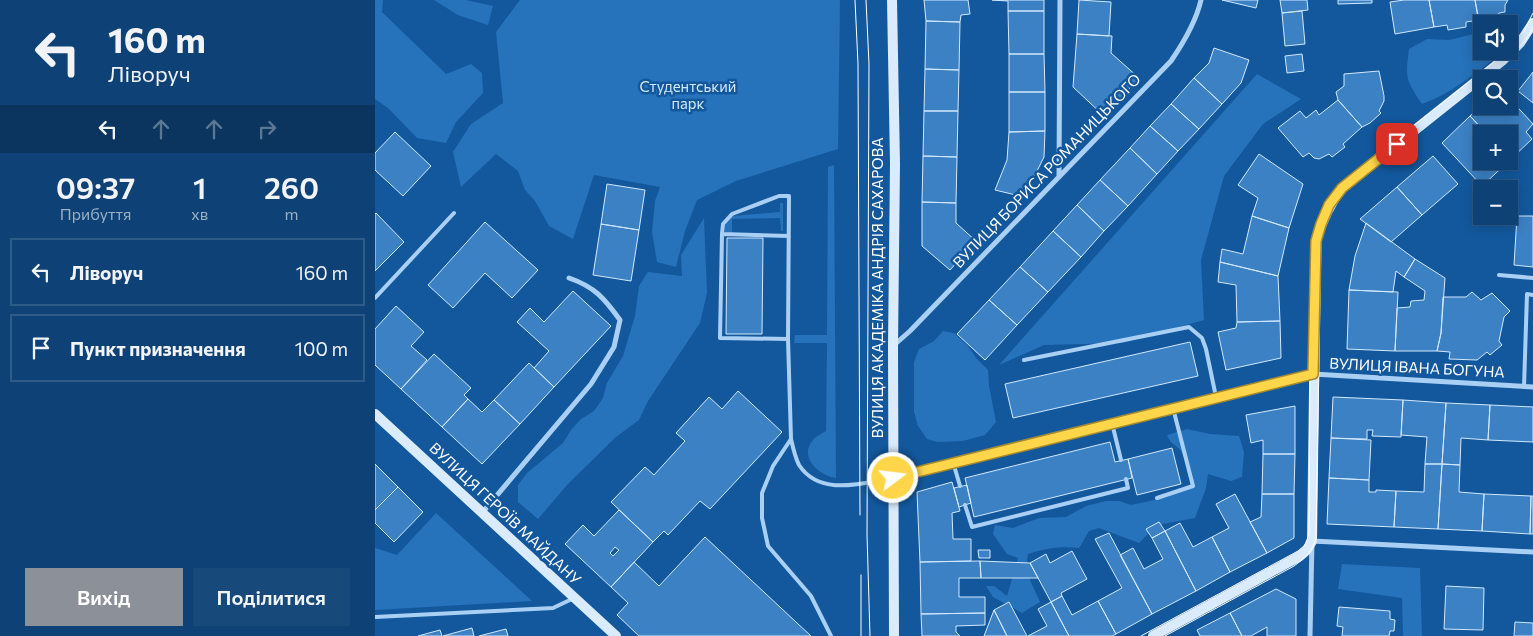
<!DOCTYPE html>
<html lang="uk">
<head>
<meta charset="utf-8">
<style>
	:root { --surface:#0e4276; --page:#17497b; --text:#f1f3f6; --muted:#9bb0c5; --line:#2e5b88; --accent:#8c9099 }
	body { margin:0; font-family:Commissioner,sans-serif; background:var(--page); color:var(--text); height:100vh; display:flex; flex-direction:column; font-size:19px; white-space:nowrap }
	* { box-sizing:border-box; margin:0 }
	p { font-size:16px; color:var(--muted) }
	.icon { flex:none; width:28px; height:28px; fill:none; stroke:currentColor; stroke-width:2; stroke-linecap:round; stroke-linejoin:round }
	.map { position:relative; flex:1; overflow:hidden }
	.drawer { display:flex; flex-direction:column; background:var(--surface); width:375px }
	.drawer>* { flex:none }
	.guide { background:#0e4276; color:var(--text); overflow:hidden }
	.controls { position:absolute; left:1098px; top:15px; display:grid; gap:10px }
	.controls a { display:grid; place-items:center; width:45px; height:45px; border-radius:0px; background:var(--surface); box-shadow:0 2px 12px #0003,0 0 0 1px var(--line); font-size:25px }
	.pin { position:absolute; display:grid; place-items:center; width:42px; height:42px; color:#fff; margin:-21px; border-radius:10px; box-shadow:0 2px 8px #0006 }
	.me { position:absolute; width:55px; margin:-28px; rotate:75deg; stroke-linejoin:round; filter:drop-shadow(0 0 4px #0008) }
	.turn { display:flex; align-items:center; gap:18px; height:105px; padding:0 25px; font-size:22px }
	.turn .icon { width:65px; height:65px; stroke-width:2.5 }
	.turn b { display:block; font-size:35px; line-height:42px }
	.lanes { display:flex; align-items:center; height:48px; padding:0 25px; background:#0003; justify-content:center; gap:25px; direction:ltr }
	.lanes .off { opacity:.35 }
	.eta { display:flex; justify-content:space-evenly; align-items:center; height:85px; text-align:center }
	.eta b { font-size:30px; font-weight:600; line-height:35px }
	.cta { display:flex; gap:10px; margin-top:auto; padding:10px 25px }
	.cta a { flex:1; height:58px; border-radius:0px; background:var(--accent); color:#fff; font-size:20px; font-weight:600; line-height:58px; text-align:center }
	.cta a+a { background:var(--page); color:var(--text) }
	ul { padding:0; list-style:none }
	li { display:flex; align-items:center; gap:15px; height:68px; margin:0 10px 8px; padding:0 15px; border:2px solid var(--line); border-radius:0px }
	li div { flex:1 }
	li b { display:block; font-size:19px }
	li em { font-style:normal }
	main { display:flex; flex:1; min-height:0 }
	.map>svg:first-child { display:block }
</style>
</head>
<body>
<main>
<section class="drawer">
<div class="guide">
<div class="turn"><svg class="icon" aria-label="left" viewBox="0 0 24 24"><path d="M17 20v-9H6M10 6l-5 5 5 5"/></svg><div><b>160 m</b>Ліворуч</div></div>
<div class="lanes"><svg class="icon" aria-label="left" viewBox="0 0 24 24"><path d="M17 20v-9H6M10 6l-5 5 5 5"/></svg><svg class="icon off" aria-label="ahead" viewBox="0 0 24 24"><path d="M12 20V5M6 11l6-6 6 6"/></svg><svg class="icon off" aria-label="ahead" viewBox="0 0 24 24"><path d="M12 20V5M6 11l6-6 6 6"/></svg><svg class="icon off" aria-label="right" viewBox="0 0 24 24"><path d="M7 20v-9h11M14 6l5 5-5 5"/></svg></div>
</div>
<div class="eta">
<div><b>09:37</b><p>Прибуття</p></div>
<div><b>1</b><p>хв</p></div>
<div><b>260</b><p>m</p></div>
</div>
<ul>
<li><svg class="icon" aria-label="left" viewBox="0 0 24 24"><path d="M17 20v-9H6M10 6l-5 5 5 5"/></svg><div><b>Ліворуч</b></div><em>160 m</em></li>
<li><svg class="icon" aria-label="arrive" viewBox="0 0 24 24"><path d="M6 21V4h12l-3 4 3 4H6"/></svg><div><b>Пункт призначення</b></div><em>100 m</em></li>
</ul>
<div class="cta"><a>Вихід</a><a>Поділитися</a></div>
</section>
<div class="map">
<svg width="1158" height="636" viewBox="0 0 1158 636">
	<rect width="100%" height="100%" fill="#13589d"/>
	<path fill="#2672bb" d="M0,0H8L7,12L71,74L96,64L107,73L108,93L81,122L71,143L42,138L13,108L0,99Z
		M59,0H91L118,6L113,25L83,15Z
		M145,0H465L463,149L361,181L322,200L310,231L301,267L282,262L277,232L280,201L285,187L219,175L198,239L174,226L160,201L150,190L143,171L121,154L86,187L78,152L96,124L128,103L121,32Z
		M1099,34L1106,35V51H1128L1123,56C1099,74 1076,94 1047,104C1031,80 1030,78 1034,49L1052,39L1074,40Z
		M882,74L926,99L888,124L849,176L826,260L829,320L748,343L669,345L624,365Z
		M459,165L461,478C444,476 423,457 438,440C441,436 447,434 451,431L452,343H419L420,335H452L453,167Z
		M405,203H408V231H406L405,218L357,219V233H350V225L357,216L405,212Z
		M329,218L332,293L325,323L273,401L264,420L241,437L193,484L163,519L143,502V485L152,473L188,443L196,430L206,419L219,411L228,398L232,383L248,356L260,316L264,286L273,272L307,276L306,255Z
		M568,331L579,333L593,346L601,358L613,370L614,386L621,422L610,435L588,441L562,442L552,439L543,426L539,412V362L544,349L559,341Z
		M812,429L835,434L864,436L869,452L867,477L856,481L833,474L831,488L820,518L782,525L764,543L724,528L714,531L704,548C685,546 671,548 653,554L651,571L665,602L647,613L618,597L611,586H619L632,596L643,558L632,554L618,534L620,525L638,528L664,518L691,517L711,506L731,501H744L756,505L793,497L816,484C815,476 810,456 805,450C799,443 796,445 792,435Z
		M61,513L157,601L0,610V548L22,555Z
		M967,564L1045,568L1047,636H1028L1027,598L963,589Z"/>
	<path fill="#3c81c4" stroke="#d2e8fd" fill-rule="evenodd" d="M549,0H593L595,14L586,15L585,22L551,21Z
		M617,0H669V11H633V1Z
		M704,0L736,2L734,36L702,34Z
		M847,0H883L881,8Z
		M905,0H932L933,10L907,13Z
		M963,0H997V3L963,4Z
		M1029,0H1054L1059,27L1020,34L1015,2Z
		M1054,0H1100L1104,20L1091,22V27L1073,30L1072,25L1059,27Z
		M1100,0H1133L1130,5V12L1124,13L1119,20L1120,24H1106L1105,31Z
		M633,11H669V54H634Z
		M927,11L930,44L910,46L907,13Z
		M551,21L585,22L584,70L550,69Z
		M702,34L737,36L736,53L764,78L729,116L698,87Z
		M839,48L874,60L866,83L847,104L819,78L834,63Z
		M634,54H669L670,92H634Z
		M927,54L929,71L912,73L910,56Z
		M550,69L584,70L583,111H549Z
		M1004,71L1009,96V101L1004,111L1006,113L995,123L987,127L963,100L961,92L969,86V74Z
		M1158,72V103L1143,91Z
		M819,78L847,104L824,129L796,104Z
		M634,92H670V131L634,132Z
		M1134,98L1158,124L1151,132L1157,139L1135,160L1134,134H1123L1121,132L1118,134H1112L1095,116L1106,106H1134Z
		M963,100L987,127L968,144L970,147L957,157L954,154L944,159L939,158L934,153L928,157L903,128L925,111L931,118L941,110L944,115Z
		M796,104L824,129L803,151L775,126Z
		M549,111H583L582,157L548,156Z
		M1095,116L1112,134H1106V161H1134L1107,186L1067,143Z
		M775,126L803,151L782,174L755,148Z
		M670,131L669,157L649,197L620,190L632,160L634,132Z
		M20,132L56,166L28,196L0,170V153Z
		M755,148L782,174L753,206L725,180Z
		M884,154L928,184L914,228L877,216L883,198L863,185Z
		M548,156L582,157L581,203L547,202Z
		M1058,156L1083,184L1047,215L1022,187Z
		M725,180L753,206L729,231L702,205Z
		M232,184L270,190L264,230L226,224Z
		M1022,187L1047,215L1016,242L985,219Z
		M547,202L581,203V223L601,241L575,270L547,246Z
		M702,205L729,231L706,257L678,231Z
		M1,213L29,242L0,271V214Z
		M877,216L914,228L903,276L845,262L847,249L868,254Z
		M1142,216H1158V267L1139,265Z
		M110,222L163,270L137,298L110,273L78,308L53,285Z
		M991,223L1040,259L1029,277L1021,271L1018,292L974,290L980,256Z
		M226,224L264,230L256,281L218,275Z
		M678,231L706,257L673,292L645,267Z
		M352,238H388L387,334H351Z
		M1040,259L1070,278L1066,333L1062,351H1020L1022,308L1035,307L1036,301L1049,300L1050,291L1029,277Z
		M845,262L903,276L905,321L862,322L861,285L843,282Z
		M645,267L673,292L642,325L614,300Z
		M974,290L1023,292L1020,351L972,349Z
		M198,291L236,326L179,387L159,368L174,351L142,322L155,308L169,322Z
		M1097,292L1106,300L1117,293L1135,311L1129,317L1124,341L1127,345L1115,355L1112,352L1102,360L1074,359L1075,352L1062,351L1066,333L1068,297H1091Z
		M614,300L642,325L610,360L582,334Z
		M21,306L49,332L36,346L52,360L26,389L0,365V329Z
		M905,321L906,358L851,370L843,332L861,328L862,322Z
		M815,342L823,376L638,418L630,384Z
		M59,354L96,388L89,395L93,399L67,427L26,389Z
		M154,363L179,387L145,424L119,400Z
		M363,391L407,432L335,509L325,501L293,535L289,531L278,542L236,502L270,467L279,475L310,441L301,433L334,397L347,409Z
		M958,397L1028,400L1026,437L997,436L998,430H992V439L956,438Z
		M93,399L107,412L119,400L145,424L107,464L67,427Z
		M1028,400L1071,403L1067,464H1050L1052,437L1026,435Z
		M1071,403L1115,405L1113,440L1086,438L1085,465L1067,464Z
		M1115,405L1158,407V442L1113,440Z
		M920,406V454H888V440L876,443L871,415Z
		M956,438L996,440L994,480L954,478Z
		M735,442L740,462L753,459L757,478L599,517L590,478Z
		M797,448L806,484L762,495L753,459Z
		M888,454H920L919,494H887Z
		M0,464L23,487L0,510Z
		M1050,464H1067L1063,529L1019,527L1021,491L1049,492Z
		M1067,464L1085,465L1084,492L1109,494L1107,531L1063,529Z
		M954,478L994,480V492H1001V490L1021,491L1019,527L952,524Z
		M577,482L585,511L577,513L578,539H596V561L545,562L542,492Z
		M592,485L596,503L584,507L579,488Z
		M23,487L48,512L19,542L0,523V510Z
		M860,494L892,553L855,572L837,537L854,528L841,504Z
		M887,494H919V538L892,553L875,522L886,517Z
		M1109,494L1156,496L1155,534L1107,531Z
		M1156,496H1158V534H1155Z
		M244,510L278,542L236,587L190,544L208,525L219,536ZM240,547L244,550L238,556L235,553Z
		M784,522L790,531L777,538L771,529Z
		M805,523L818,547L837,537L855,572L821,591L790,531Z
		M790,531L821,591L777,614L745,555L758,548L769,569L788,559L777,538Z
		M734,533L777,614L741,634L723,601L747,588L720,539Z
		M330,537L436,636H264L242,615L253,603L236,587L259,562L284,586Z
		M603,550H615V558H604Z
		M697,551L712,579L686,593L687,596L676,602L655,563L671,554L675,563Z
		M605,561L606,578H584V597H610V613L546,614L545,562Z
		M605,561L655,563L663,578H606Z
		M1071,586L1109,588L1108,630L1069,629Z
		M901,589L921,599V636H892V627L876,636H867L855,613Z
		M687,596L697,615L723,601L741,634L737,636H694L676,602Z
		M634,602L652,636H632L619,610Z
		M676,602L694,636H653L672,626L663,609Z
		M964,607L1015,611V619L1020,620L1019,631H1015L1014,636H967L968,627L962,626Z
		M619,610L632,636H609Z
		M610,613V625L581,626V632L585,636H547L546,614Z
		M855,613L867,636H825L822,630Z
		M1140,622L1158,623V636H1139Z
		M97,628L99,636H68Z
		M131,629L133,636H104Z
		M65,630L67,636H43Z"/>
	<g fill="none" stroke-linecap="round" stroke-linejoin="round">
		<path stroke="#a9d0f4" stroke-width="4" d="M347,234L348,224L357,214L404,196H414L413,339L416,439L398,466L387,493V518L393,546L436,596L456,636
			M1124,275L1158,278
			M0,298L79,213
			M413,339L345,338L347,234L414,236
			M649,360L814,327L827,338L831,349L841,397
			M1149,387L1152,294L1158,295
			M737,423L746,460
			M416,439C418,448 420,457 424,465C445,497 487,483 517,478
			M578,462L585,486
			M782,498L818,486L798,408
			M590,505L597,527L753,488L751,479
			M0,617L178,608L197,599"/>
		<path stroke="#a9d0f4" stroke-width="5" d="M684,177L685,0
			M518,346L535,331L796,61C809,42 821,22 826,0
			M519,477L938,374L1158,387
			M107,513L216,384L239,347L245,320C229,298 220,287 194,278
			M935,636L937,541L1158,552"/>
		<path stroke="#d9ebfd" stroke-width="10" d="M517,0L520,164L518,346L519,636
			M0,414L241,636
			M778,636L925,556L932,550L937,541L941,241C947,221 954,205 967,188L1128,60L1145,43L1158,23"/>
		<path stroke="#fff" stroke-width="1" d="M480,0L483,64L485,515
			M491,0L494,64L492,534L495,636
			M1148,33L1158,13
			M1130,62L1150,41L1158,28
			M486,575V636
			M766,636L923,551L930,545L934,534L936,245C942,219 951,199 970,180L1133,51
			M790,636L919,566C930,558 938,551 941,538L946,239C957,199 973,187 1004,162"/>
	</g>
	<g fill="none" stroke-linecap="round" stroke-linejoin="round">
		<defs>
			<path id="route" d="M518,478L938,374L941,241L946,224L954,205L967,188L1022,144"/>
		</defs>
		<use href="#route" stroke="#a68a30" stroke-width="12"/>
		<use href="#route" stroke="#ffd54a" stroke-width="9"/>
	</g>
	<g text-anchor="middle" stroke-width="5" stroke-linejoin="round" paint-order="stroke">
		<g font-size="15" fill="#d2e8fd" stroke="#13589d">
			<text x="313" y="92">Студентський<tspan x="313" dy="17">парк</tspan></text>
		</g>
		<g font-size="15" fill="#fff" stroke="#13589d">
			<text transform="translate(672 171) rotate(-46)" y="5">ВУЛИЦЯ БОРИСА РОМАНИЦЬКОГО</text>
			<text transform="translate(503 288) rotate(-90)" y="5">ВУЛИЦЯ АКАДЕМІКА АНДРІЯ САХАРОВА</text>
			<text transform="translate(1042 368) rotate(3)" y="5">ВУЛИЦЯ ІВАНА БОГУНА</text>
			<text transform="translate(130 514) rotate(43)" y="5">ВУЛИЦЯ ГЕРОЇВ МАЙДАНУ</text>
		</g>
	</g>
</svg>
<div class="controls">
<a><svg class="icon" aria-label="sound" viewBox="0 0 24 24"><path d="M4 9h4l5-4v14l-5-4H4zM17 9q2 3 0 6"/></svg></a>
<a><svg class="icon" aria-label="search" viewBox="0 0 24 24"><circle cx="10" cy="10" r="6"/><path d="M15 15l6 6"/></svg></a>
<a>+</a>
<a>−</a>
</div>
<div class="pin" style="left:1022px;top:144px;background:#d93025"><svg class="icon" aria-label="arrive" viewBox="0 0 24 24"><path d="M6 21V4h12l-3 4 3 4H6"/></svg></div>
<svg class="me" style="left:518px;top:478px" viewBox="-20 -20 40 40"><circle r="17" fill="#ffd54a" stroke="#fff" stroke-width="3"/><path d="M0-11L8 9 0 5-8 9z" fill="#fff"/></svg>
</div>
</main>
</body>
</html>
